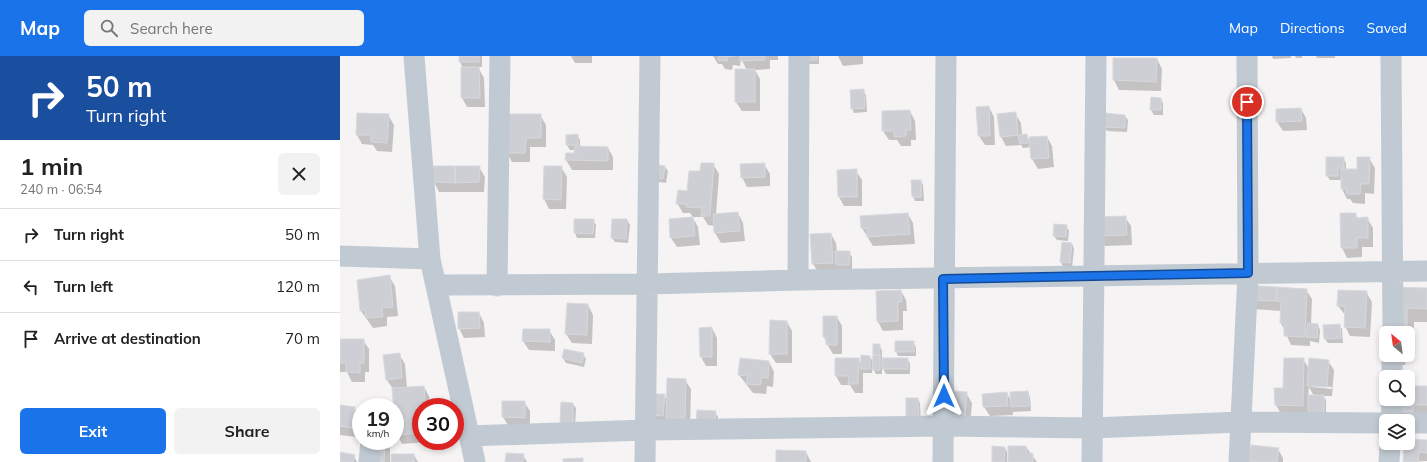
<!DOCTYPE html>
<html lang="en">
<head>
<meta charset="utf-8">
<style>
	:root { --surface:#fff; --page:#f2f2f2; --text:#222; --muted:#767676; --line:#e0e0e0; --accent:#1a73e8 }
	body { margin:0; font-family:Mulish,sans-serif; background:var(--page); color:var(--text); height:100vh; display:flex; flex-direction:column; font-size:15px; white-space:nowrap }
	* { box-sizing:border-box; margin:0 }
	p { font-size:13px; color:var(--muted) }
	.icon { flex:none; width:22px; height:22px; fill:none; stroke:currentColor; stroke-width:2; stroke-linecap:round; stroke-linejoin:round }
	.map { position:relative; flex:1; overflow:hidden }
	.details { display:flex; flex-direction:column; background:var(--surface); width:340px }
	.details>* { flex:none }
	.banner { background:#1a4fa0; color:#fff; overflow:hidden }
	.needle { width:26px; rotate:331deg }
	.tools { position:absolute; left:1039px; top:270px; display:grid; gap:8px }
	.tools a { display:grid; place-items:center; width:36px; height:36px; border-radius:6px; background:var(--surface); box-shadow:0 2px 6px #0003; font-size:20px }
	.speed { position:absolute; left:12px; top:342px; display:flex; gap:8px; font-size:20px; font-weight:700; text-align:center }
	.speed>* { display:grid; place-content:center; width:52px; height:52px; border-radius:50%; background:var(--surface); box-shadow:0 2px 6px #0003; line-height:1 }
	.speed small { font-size:10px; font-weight:400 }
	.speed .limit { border:6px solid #d22; background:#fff; color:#111 }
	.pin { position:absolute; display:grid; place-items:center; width:34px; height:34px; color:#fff; margin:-17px; border:2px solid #fff; border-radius:50%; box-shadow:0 1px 4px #0007 }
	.me { position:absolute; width:44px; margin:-22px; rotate:0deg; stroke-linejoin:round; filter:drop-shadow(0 0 3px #0008) }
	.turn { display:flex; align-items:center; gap:14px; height:84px; padding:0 20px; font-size:18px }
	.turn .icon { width:52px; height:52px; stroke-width:2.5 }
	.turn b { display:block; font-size:28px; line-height:34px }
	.round { display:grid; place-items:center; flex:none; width:42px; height:42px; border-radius:6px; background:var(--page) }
	.head { display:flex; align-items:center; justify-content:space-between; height:68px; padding:0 20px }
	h1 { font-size:24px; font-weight:700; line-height:30px }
	.action { display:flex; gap:8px; margin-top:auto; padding:8px 20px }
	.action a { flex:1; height:46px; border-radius:6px; background:var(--accent); color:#fff; font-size:16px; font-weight:700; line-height:46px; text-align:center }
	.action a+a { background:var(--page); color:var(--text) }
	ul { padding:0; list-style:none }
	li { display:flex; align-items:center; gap:12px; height:52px; padding:0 20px; border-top:1px solid var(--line) }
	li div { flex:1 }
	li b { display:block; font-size:15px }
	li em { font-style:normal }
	header { display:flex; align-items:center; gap:24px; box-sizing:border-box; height:56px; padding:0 20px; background:var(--accent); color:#fff }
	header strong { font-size:19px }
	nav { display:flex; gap:22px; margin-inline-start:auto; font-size:14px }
	.search { width:280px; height:36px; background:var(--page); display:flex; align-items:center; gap:10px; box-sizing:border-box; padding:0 14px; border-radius:6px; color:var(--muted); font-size:15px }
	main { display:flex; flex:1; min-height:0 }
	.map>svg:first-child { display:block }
</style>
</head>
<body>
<header>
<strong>Map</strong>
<div class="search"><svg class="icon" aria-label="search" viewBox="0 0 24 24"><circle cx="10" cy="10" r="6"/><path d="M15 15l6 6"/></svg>Search here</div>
<nav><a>Map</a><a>Directions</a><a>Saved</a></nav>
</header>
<main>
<section class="details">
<div class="banner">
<div class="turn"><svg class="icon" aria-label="right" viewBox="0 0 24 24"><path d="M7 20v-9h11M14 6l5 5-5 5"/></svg><div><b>50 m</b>Turn right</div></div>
</div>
<div class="head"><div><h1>1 min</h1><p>240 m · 06:54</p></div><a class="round"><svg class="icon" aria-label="close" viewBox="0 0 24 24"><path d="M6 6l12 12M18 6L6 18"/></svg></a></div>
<ul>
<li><svg class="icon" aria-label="right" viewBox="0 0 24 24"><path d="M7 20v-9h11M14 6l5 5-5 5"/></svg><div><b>Turn right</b></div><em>50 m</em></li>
<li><svg class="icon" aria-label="left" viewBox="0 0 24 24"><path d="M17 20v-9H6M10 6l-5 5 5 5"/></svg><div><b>Turn left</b></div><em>120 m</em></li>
<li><svg class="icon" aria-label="arrive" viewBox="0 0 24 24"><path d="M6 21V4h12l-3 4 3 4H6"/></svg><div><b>Arrive at destination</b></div><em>70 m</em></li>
</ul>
<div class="action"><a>Exit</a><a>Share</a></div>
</section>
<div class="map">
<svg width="1087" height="406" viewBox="0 0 1087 406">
	<rect width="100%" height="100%" fill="#f5f3f3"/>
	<path fill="#0003" fill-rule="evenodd" d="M120,0H142V11H138L144,22L145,51H127L122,42L123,12L120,6Z
		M231,0H252V7H235Z
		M373,0H438V4H430V13L415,14L420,23V55H402L396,46L407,14L401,3L400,10L393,9L392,14L385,13L382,8H378Z
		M463,0H479V8H466Z
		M498,0H523V8L503,10Z
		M932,0H951V2L933,3Z
		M955,0H962V2H956Z
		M976,0H995V2H977Z
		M774,3H817L822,13L821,35L779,34L774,24Z
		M523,34L526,39L527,56L514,57L512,52Z
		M821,43L823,47V59H814L811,54Z
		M649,51L654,61L655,89H645L639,80Z
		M961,53L966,62L967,74L943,75L937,66Z
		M570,55L575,65L576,84H571V90H561L557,84H549L543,75Z
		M675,57L681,67L682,79H686L691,87L707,81L712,90L714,111L698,113L692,103L691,91L683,92L681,89L666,90L661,81Z
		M48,59L54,69L52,96L37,95L33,89L22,88L17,79Z
		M200,59L206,69V91H190V106H172L167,97Z
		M785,60L788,64L787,76L767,75L764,70Z
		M237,79L240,84V91L268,92L273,101V114H232L226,104L235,98L236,94H230L227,89V80Z
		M1003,102L1006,107V114H1018L1029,102L1035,112L1034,138L1025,137V148L1013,147L1010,143H1007L1002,133V124H990L987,120Z
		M373,108L379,118L376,159L398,157L403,167L405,185L381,187L375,177V170L368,169L363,161H353L350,157H343L337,147L348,136L361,116Z
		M424,108L430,118V130L407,131L402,121Z
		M139,111L145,121L144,136H99L94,126Z
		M221,111L227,121L226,153H209L204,143Z
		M325,111L328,115L326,127L312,125Z
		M516,115L522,124V150H504L499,141Z
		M581,125L583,129L584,145H575L573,140Z
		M568,158L573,167L575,188L533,190L522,172Z
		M1001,158H1015L1018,163L1027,162L1033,172V191H1022V201L1007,202L1002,192Z
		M785,161L791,170L792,189L765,190L760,180Z
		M353,162L358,171L360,189L337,191L331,182Z
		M235,164H253L256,169L255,182H237L235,177Z
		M287,164L290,169L288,187L275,186L272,182Z
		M726,170L729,175L728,185L717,184L714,180Z
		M491,178L496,187L497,196H509L512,201V213L479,217L473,208Z
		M732,188L734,193L732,212L723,211L721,206Z
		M49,220L55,230L58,260L47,261V270L33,272L21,255Z
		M1053,232L1087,233V266H1074V285H1068V277H1056Z
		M966,234L972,243L971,268L978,269L980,274L979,287L970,285V290L951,289L941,267L942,255L912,253L906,244Z
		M561,235L566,244L567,255H563V274L543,275L538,266Z
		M1026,236L1032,246L1030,281L1010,280L1005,270V259L998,250Z
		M248,249L253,259L252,288L232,287L226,278Z
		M139,257L144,267L145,281L124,282L119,272Z
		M484,261H497L502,270V298H493L487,288L484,281Z
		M447,266L452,275V307H436L430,298Z
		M999,269L1002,273L1003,287H988L985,283Z
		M372,272L377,282V310H366L361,301Z
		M209,274L215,284V295L189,294L183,285Z
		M0,284H23L29,293V316H25V326H12L7,316H0Z
		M573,286L576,291V300H558L556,295Z
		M539,289L542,294V303H567L570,307V318H546L542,311V318H536L532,311V317H523V337H515L510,329H501L496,320L518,303L521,308L530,301L534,307Z
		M225,295L243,298L246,303L244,311L226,307L223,302Z
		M59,298L65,308L67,332L84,331L89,340L90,351H81V385L87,386L62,388L57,378L53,333L47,324Z
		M1052,299H1066L1065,309H1055Z
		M963,303L969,313L988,305L994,314L992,340H983L986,344V361L941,358L936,349ZM972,329L992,331V333L972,331ZM969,331L974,340H968Z
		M429,306L434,316L433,331L427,330L426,338L413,337L399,319Z
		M345,324L351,333L350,374L333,373L326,361V364H316L314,359L324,339L328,346Z
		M1068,331H1087V358L1078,365L1053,356L1068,343Z
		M613,336L626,337L632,347L630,370Z
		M688,336L690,341L691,355L673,356V359L650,360L644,351L667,337L671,345Z
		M578,343L580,347L581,368L567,363Z
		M184,346L190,355V371H169L163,361Z
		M233,348L236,352L235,372H224Z
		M0,350L14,352L20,361L17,381L0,379Z
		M375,356L378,361V369L357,366Z
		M1068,384L1087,385V405L1064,406L1065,387H1068Z
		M28,385H46L50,393V406H27Z
		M686,391L697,406H669Z
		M665,392L667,396V406H653Z
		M938,393L943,402V406H910Z
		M466,396L471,406H437Z
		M0,397L14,400L17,406H0Z
		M74,399L78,406H52Z
		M183,399L187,406H166Z"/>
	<path fill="#cdcfd5" stroke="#d7d9de" d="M119,0H139V6H119Z
		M379,0H395H388L387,5L378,4Z
		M400,0H425V4L400,5Z
		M462,0H477V4H462Z
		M773,2H817L816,26L773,24Z
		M121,11H139L140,42H121Z
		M395,13H415V46H395Z
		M524,33L525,52L511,53L510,34Z
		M811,41L821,42V54H810Z
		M649,50L650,80H638L636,51Z
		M961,52L962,65L936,66V53Z
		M570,54L571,74H566V80L554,81V75H542V55Z
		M676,56L678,79L660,81L657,58Z
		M17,57L49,58L47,87L31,86V79H16Z
		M765,57L785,59V72L763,71Z
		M167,58H201V82H186L185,97H166Z
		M238,78V89H226V79Z
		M687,78L688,87L680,88L678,79Z
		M707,80L709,102L691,103L689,81Z
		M235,90L268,91V105L225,104L226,97H234Z
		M986,101H1004V112H998V120H986Z
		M1017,101H1030L1029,128H1021L1020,138H1007L1006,133H1001V113H1017Z
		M361,107H374L370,160H361L362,152L346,151L347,148H336L338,134L347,135L349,115H360Z
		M425,107V121L401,122L400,108Z
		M311,108L325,110L323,123L308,121Z
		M93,110H115V127L93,126Z
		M115,110H140L139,126L115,127Z
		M204,110H222L221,144L203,143Z
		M517,113V141H498L497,114Z
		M571,124H581V141H572Z
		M398,156L400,175L374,177L373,158Z
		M568,157L570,178L527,181V172H521L520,160Z
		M1000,157H1016V162L1028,161V182H1017V192H1001Z
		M786,160L787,179L759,180L758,161Z
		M353,161L355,180L330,182L329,163Z
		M234,163H254L253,178L234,177Z
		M272,163H287L286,183L271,182Z
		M714,168L727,169L726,181L713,180Z
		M491,177L493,207L472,208L470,178Z
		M722,186L732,187L730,207L720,206Z
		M495,195H510L509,209H496Z
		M50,219L53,251L42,252L43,261L26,262L25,254L20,255L17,224Z
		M906,229L937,231L936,245L905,244Z
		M937,231L967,233L965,281L944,280V267H940L941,246L936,245Z
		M1052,231L1087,232V253L1067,252V272L1051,271Z
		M561,234L562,246H558V265L537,266L536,235Z
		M998,234L1027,235L1025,272L1004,271L1005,250H997Z
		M227,247L248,248L247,279L225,278Z
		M118,256H139L140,272L118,273Z
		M483,260H497V289H486V281H483Z
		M430,264L447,265V298H429Z
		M968,267L978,268L977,282L966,281Z
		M1000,268L1001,282L984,283L983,269Z
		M372,271V301H360L359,272Z
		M183,273H210V286L182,285Z
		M0,283H24V307H20V317L6,316V307H0Z
		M555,285H574V296H555Z
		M533,288H540V299H533Z
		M224,293L244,297L242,307L222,302Z
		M60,297L62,322L46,324L43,299Z
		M521,299L530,300V313H520Z
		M533,299H540V314H532Z
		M400,302L429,305L428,322L422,321L420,329L406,328L408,320L398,319Z
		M495,302H519L518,328H508L509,320H495Z
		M542,302H568V313H542Z
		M944,302H964L963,350L935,349L934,332H943Z
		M969,302L989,304L987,331L967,330Z
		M327,322L346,323L345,365L326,364Z
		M84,330L85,344L80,345L81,377L56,379L52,332Z
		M1068,330H1087V349H1074L1073,356H1052V343H1068Z
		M612,335L627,336L625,361L610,360Z
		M688,335L689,350L671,351L670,336Z
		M667,336L668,350L643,351L642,338Z
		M314,338H325L323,360L312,359Z
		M968,339H984V357H968Z
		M566,342H578L579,363L566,364Z
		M162,345H185V362L162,361Z
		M221,346L233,347V368L220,367Z
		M0,349L15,351L12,372L0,370Z
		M357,354L376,355L375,365L356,367Z
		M1068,383L1087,384V397L1079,396L1078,406H1063L1064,387H1068Z
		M27,385H45L44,406H26Z
		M911,389L939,392L937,406H909Z
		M652,390L665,391L664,406H652Z
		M668,390H686L687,398L693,397V406H668Z
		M436,394L466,395V406H436Z
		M0,396L15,399L13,406H0Z
		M166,397L184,398L183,406H165Z
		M51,398H74V406H51Z
		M243,402V406H223V403Z"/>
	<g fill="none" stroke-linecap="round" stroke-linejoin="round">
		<path stroke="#c1cad2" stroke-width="21" d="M74,0L90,203L135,406
			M1051,0L1053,277
			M0,200L90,203
			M458,224L459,0
			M97,229L308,228L458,224L1087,215
			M157,230L160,0
			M1052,321V299
			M1051,365L1052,343
			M1068,367H1087
			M129,380L306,374L604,370L752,372L901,366L1046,367
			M29,406L31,385
			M305,406L310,0
			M603,406L606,0
			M752,406L756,0
			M899,406L908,217L907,0
			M1049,406L1050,387"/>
	</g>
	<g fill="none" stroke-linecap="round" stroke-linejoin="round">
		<defs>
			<path id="route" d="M604,340L603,223L908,217L907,46"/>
		</defs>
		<use href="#route" stroke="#114b97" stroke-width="10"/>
		<use href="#route" stroke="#1a73e8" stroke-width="7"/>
	</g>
</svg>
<div class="tools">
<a><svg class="needle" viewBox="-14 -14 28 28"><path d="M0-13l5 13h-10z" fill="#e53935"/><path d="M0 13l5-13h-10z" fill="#767676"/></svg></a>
<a><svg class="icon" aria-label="search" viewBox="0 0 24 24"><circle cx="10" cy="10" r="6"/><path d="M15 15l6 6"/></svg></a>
<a><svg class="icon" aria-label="layers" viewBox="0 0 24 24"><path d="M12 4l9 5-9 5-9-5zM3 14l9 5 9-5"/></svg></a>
</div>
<div class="speed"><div>19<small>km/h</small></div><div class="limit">30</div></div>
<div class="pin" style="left:907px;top:46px;background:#d93025"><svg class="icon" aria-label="arrive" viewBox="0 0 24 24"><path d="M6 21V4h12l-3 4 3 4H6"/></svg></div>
<svg class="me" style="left:604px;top:340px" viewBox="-20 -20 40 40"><path d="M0-17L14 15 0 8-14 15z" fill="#1a73e8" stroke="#fff" stroke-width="4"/></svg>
</div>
</main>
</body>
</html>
